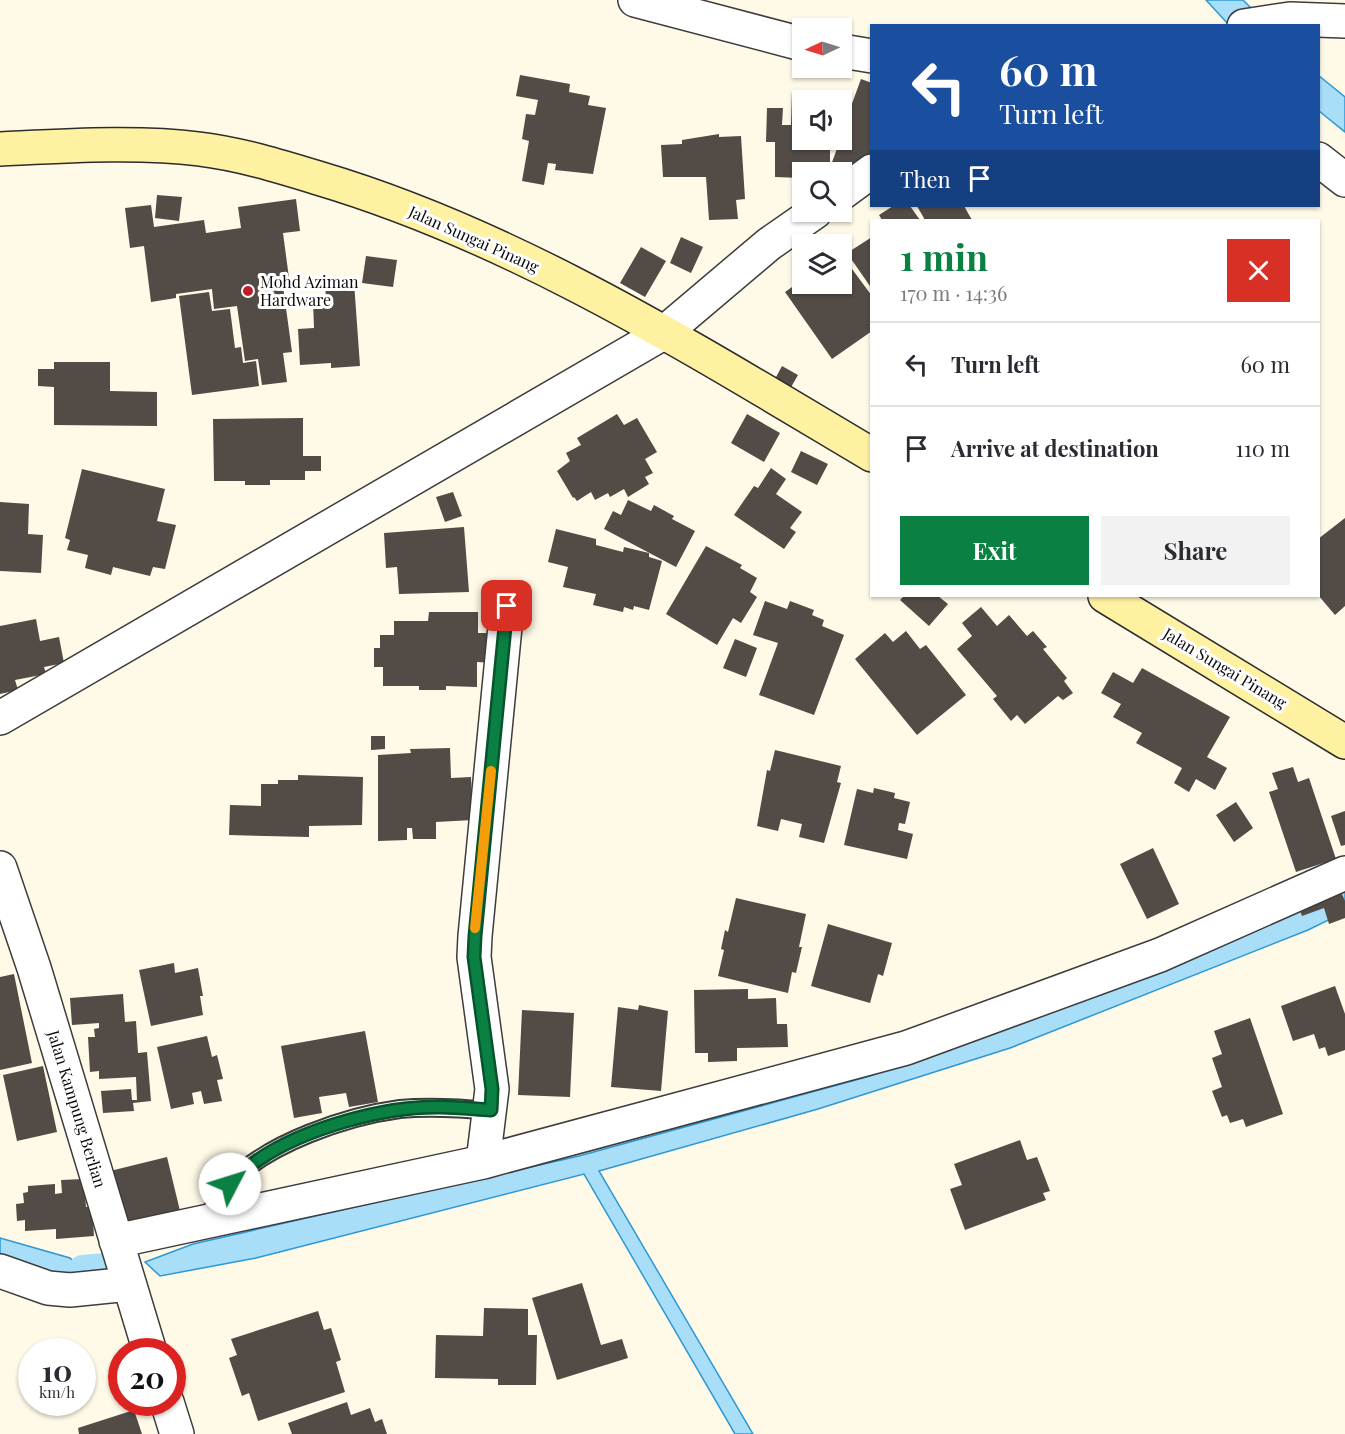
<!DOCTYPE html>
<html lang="en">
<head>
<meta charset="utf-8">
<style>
	:root { --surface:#fff; --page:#f2f2f3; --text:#2b2b33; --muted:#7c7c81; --line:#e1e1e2; --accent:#0b8043 }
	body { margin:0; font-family:"Playfair Display",serif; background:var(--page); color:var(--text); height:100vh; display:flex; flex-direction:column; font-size:22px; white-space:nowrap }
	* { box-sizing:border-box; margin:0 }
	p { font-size:20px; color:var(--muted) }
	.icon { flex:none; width:33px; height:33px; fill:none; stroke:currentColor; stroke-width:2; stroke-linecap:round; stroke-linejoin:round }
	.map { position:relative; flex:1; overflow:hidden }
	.details { position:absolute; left:870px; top:219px; width:450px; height:378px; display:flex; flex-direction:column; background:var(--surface); border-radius:0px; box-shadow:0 2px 4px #0004 }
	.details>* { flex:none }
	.hud { position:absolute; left:870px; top:24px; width:450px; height:183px; border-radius:0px; box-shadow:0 2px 4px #0004; background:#1a4fa0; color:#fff; overflow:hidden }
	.needle { width:39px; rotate:266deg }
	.controls { position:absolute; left:792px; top:18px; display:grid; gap:12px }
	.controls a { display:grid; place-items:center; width:60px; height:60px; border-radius:0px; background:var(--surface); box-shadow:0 2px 4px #0004; font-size:30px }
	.speed { position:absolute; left:18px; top:1338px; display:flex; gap:12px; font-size:30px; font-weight:700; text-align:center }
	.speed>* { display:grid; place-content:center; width:78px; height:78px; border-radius:50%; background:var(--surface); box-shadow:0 2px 4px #0004; line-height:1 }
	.speed small { font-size:15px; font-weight:400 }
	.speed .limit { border:9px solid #d22; background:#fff; color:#111 }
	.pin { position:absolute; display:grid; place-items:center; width:51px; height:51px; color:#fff; margin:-26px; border-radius:12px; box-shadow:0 3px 9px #0006 }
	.me { position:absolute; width:66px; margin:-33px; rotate:50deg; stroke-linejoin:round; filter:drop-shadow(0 0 4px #0008) }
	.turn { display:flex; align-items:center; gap:21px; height:126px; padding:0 30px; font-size:27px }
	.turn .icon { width:78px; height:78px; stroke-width:2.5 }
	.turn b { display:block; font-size:42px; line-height:51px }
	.then { display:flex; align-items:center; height:57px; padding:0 30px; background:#0003; gap:12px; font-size:22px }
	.round { display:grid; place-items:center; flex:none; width:63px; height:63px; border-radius:0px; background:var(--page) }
	.overview { display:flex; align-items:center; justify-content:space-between; height:102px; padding:0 30px }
	h1 { font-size:36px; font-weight:700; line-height:45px; color:var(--accent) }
	.primary-button { display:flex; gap:12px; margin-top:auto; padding:12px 30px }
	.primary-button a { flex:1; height:69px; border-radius:0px; background:var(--accent); color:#fff; font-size:24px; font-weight:700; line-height:69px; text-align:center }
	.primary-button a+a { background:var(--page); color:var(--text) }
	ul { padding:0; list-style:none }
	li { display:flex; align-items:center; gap:18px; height:84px; padding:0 30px; border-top:2px solid var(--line) }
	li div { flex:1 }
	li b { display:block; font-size:22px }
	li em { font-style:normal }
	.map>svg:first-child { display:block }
</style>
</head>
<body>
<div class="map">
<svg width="1345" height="1434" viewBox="0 0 1345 1434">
	<rect width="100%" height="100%" fill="#fff9e7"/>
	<path fill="#a9def9" stroke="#2d98d4" stroke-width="1.5" d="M1206,0H1243L1268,25H1229Z
		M1318,75L1345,97V132L1319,111Z
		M1345,889V912L1308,930L1010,1048L818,1109L599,1171L753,1434H735L584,1174L256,1258L160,1276L145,1262L193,1244L579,1156L870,1076L999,1030Z
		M0,1238L70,1258L83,1271L66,1278L0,1256Z"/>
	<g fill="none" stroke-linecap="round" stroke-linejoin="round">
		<path stroke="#a9def9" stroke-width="32" d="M83,1271L105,1269"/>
	</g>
	<path fill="#534b46" d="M520,75L570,84L569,92L590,96L588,105L606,108L593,174L555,170L556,164L548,163L544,185L522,181L529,141L522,139L526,114L535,115L538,100L516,96Z
		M861,79L872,83V157L865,155L862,166L854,163L851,172L831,165L838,146L831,144L833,140H842V131Z
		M792,92H808L807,100H802V140H830V171L802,172V178L775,177V142H766L767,108H783L782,125H791Z
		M719,134V137L741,136L745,199L736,200L738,219L709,220L706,177H663L661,145L682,144V140Z
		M157,195L182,197L179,221L155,218Z
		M296,199L300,231L283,233L289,278L282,279L292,352L283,353L287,382L262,385L258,359L245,361L237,306L214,309L212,289L176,294V298L151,302L144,246L130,248L125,208L151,205L154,227L204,220L206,233L241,228L238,207Z
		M893,206H910L920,220H882L879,215Z
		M917,206H964L972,220H925Z
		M681,237L703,247L691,273L670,263Z
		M872,237V289L847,253Z
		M641,247L666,261L645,297L620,283Z
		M366,256L397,260L393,287L362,283Z
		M852,269L872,296V331L832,359L785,292L802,280V284H842V277Z
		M354,282L360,366L331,368V363L300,365L298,329L314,328L313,301L326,300L325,283Z
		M209,292L212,311L230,309L235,348L241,347L243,363L256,361L259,386L192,395L179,296Z
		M54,362H110V391L157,392V426L54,425V387L38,386V369H54Z
		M782,366L798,375L790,389L775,379Z
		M617,414L624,425L637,418L657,452L645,459L653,473L645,477L649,484L628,497L624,489L610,497L608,493L595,500L591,492L577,501L574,497L573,498L557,471L570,461L566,453L581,445L577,438Z
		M747,414L780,433L764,462L731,443Z
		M303,418V456H321V471H305V480H270V485H245V481H214L213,419Z
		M801,451L828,464L817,485L791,472Z
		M771,468L786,479L776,494L802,512L790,528L796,532L784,549L734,515L754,486L758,488Z
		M82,469L165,489L157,521L176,525L165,569L153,567L150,576L113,567L111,575L85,568L88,555L67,550L70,540L65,538Z
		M453,492L462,516L445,522L436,497Z
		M628,500L651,511L654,505L674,516L672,519L695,531L676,567L604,529L613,511L621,515Z
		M0,502L29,504L28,534L43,535L41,573L0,571Z
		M1345,518V606L1335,615L1318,595V539Z
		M464,527L469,592L399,594L397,567L386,568L384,533Z
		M556,529L596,539V545L623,552L624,547L649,553V557L662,561L649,610L634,606L633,610L624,607L623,612L593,605L596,594L563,587L568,567L548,562Z
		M706,546L742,565L740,568L757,578L750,592L757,597L741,623L733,618L717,645L666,614Z
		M904,596H938L948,604L929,626L900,600Z
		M765,601L787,609L790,601L814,610L812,615L824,620L822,626L844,635L814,715L759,695L778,643L753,635Z
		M981,607L997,626L1009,615L1027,636L1033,631L1047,647L1043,649L1067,678L1064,681L1073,693L1063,700L1058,696L1025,724L1017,715L1011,721L993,699L997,696L957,649L972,636L962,623Z
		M429,612H478V633H495L494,663L477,662V687L446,686V690H419V686H383V667H374V648H380V635H394V621H428Z
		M36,619L40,641L59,637L64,663L44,667L46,674L15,680L18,690L0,694V626Z
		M906,631L920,649L926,645L966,695L917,735L855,659L885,633L893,642Z
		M735,639L757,648L746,677L723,668Z
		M1142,668L1230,717L1207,757L1227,768L1215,790L1196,779L1189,792L1174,783L1182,768L1136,743L1142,733L1113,717L1121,704L1101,693L1113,672L1133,683Z
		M371,736H385V749L371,750Z
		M450,748L451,778L471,777L473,820L436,822V839H413L412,828H407V840L378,841V755L411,753L410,749Z
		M775,750L841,766L837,782L841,783L824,843L799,837L802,824L781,819L778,831L757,826L767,770L770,771Z
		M1293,767L1298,782L1309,778L1336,859L1296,872L1269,792L1278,789L1272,773Z
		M298,775L363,777L362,825L309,826V837L229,835L230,805L261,806V784H278V780H298Z
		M874,788L895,793L894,798L910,802L905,824L899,823L898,830L913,834L907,859L844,845L857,789L873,793Z
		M1236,802L1253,828L1234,842L1216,815Z
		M1345,811V845L1341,846L1331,816Z
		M1153,848L1179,904L1147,919L1120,864Z
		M1339,887L1345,901V918L1329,924L1324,908L1302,916L1297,902Z
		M736,898L806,914L799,947H802L796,973L792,972L788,993L718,976L724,950L721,949L725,930L728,932Z
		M828,924L892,943L883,976L878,974L870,1003L811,986Z
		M174,963L175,973L198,968L203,996H200L203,1015L151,1026L139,970Z
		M14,974L32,1063L0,1070V977Z
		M1335,986L1345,1014V1050L1328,1056L1325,1047L1319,1049L1314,1034L1293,1041L1281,1006Z
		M748,989V999L776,998L777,1024H787L788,1047L737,1048V1061L708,1062V1053H695L694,990Z
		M123,994L125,1022L136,1021L138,1053L147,1052L151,1101L133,1103L134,1111L103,1113L101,1091L131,1089L132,1100H137L136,1077L99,1079V1071L90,1072L88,1037H95L94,1029L99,1028V1023L72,1025L70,998Z
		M639,1005L668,1011L661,1091L611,1087L618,1007L638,1010Z
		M522,1010L574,1013L570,1097L518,1095Z
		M1250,1018L1283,1114L1246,1127L1243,1119L1230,1123L1227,1115L1222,1117L1212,1091L1222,1087L1212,1058L1222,1054L1214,1031Z
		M365,1031L378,1102L349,1107L346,1093L319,1097L322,1113L294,1118L281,1046Z
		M207,1036L212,1057L217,1055L223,1079L217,1080L222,1101L204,1104L201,1091L192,1093L194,1104L171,1109L157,1047Z
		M43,1066L57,1132L17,1141L3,1075Z
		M1020,1140L1027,1160L1037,1157L1050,1191L1043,1193L1046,1200L965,1230L950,1189L962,1185L954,1164Z
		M167,1157L181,1215L120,1229L106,1172Z
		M84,1179L86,1207H92L94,1236L56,1239V1229L25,1231V1220L17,1221L16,1204L24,1203L23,1193L28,1192V1186L55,1184V1194L62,1193L61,1180Z
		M582,1283L601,1345L622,1339L628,1358L557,1380L532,1298Z
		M484,1308L528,1309V1335H537L536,1385H498V1379L435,1378L436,1335L483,1336Z
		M318,1311L324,1330L331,1328L341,1360L336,1362L345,1392L258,1421L249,1393L242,1396L229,1358L237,1355L231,1339Z
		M347,1402L351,1415L370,1408L375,1422L382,1419L387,1434H292L288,1423Z
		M134,1410L142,1434H79L78,1428Z"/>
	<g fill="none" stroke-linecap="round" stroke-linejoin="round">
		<defs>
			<path id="lane" d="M205,1221C213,1209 220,1194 230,1183C267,1143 347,1116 400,1109C430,1106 460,1108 491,1111"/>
			<path id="street" d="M635,0L802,44
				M1244,26L1290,19L1345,21
				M842,51L872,56
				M1318,159L1345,180
				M842,193L872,171
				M0,718L665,332L769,244L815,212
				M0,868L34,968L150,1352
				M483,1162L492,1089L474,957L475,936L507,606
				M116,1241L483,1162L906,1048L1160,955L1345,873
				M0,1271L48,1288L70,1290L129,1284
				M167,1402L177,1434"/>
			<path id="secondary" d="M0,149C63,146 137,141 199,149C240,154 279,166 318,178C517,237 695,350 872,455
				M1105,596L1345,742"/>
		</defs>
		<use href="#lane" stroke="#3d3d3d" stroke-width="20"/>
		<use href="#street" stroke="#3d3d3d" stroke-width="36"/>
		<use href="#secondary" stroke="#2c2c2c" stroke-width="36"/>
		<use href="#lane" stroke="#fff" stroke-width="16"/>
		<use href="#street" stroke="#fff" stroke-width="33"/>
		<use href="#secondary" stroke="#fff1a2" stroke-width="33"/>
	</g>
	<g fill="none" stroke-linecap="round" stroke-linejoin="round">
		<defs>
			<path id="route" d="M230,1184C239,1176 248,1167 258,1160C305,1128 384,1106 441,1107C457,1107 474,1109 491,1110L492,1089L474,957L475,936L507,606"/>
		</defs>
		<use href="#route" stroke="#07532c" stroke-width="15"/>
		<use href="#route" stroke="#0b8043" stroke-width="10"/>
		<path stroke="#f59e0b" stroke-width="10" d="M475,928L491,771"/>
	</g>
	<circle fill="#c01d2b" stroke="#fff" stroke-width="2" cx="248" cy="291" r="6"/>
	<g text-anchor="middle" stroke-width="6" stroke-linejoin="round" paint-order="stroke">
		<g font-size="16" fill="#0a0a0a" stroke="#fff">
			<text transform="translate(474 239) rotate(24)" y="6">Jalan Sungai Pinang</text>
			<text transform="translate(1225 668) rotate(31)" y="6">Jalan Sungai Pinang</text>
			<text transform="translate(77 1109) rotate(73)" y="6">Jalan Kampung Berlian</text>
		</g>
		<g font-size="16" fill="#0a0a0a" stroke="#fff" text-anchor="start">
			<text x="260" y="288">Mohd Aziman<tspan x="260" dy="18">Hardware</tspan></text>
		</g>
	</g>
</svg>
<div class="controls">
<a><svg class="needle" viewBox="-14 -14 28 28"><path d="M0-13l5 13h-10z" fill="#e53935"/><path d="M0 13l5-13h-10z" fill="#7c7c81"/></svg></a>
<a><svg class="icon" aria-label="sound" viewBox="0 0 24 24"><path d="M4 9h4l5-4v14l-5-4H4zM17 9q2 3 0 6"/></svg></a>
<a><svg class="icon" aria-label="search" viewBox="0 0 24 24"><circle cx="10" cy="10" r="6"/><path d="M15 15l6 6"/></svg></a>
<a><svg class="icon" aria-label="layers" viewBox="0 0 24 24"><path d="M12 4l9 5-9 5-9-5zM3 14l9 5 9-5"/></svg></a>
</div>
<div class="speed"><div>10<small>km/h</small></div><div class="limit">20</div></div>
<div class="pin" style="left:507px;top:606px;background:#d93025"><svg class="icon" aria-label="arrive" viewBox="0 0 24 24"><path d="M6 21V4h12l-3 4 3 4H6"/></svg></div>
<svg class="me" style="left:230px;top:1184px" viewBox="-20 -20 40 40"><circle r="19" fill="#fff"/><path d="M0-13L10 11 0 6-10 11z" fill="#0b8043"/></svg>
<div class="hud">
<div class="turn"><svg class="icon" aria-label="left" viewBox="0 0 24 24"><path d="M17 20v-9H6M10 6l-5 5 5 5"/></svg><div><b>60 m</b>Turn left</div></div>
<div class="then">Then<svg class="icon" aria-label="arrive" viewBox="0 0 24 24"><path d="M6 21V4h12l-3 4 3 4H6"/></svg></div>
</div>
<section class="details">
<div class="overview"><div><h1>1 min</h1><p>170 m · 14:36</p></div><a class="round" style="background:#d93025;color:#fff"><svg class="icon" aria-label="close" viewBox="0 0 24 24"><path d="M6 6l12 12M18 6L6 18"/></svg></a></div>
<ul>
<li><svg class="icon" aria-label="left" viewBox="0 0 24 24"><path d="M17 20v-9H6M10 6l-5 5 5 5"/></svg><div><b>Turn left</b></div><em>60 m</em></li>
<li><svg class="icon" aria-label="arrive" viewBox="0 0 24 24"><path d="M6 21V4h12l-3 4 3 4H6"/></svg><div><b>Arrive at destination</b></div><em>110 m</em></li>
</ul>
<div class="primary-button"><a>Exit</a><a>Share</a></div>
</section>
</div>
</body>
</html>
